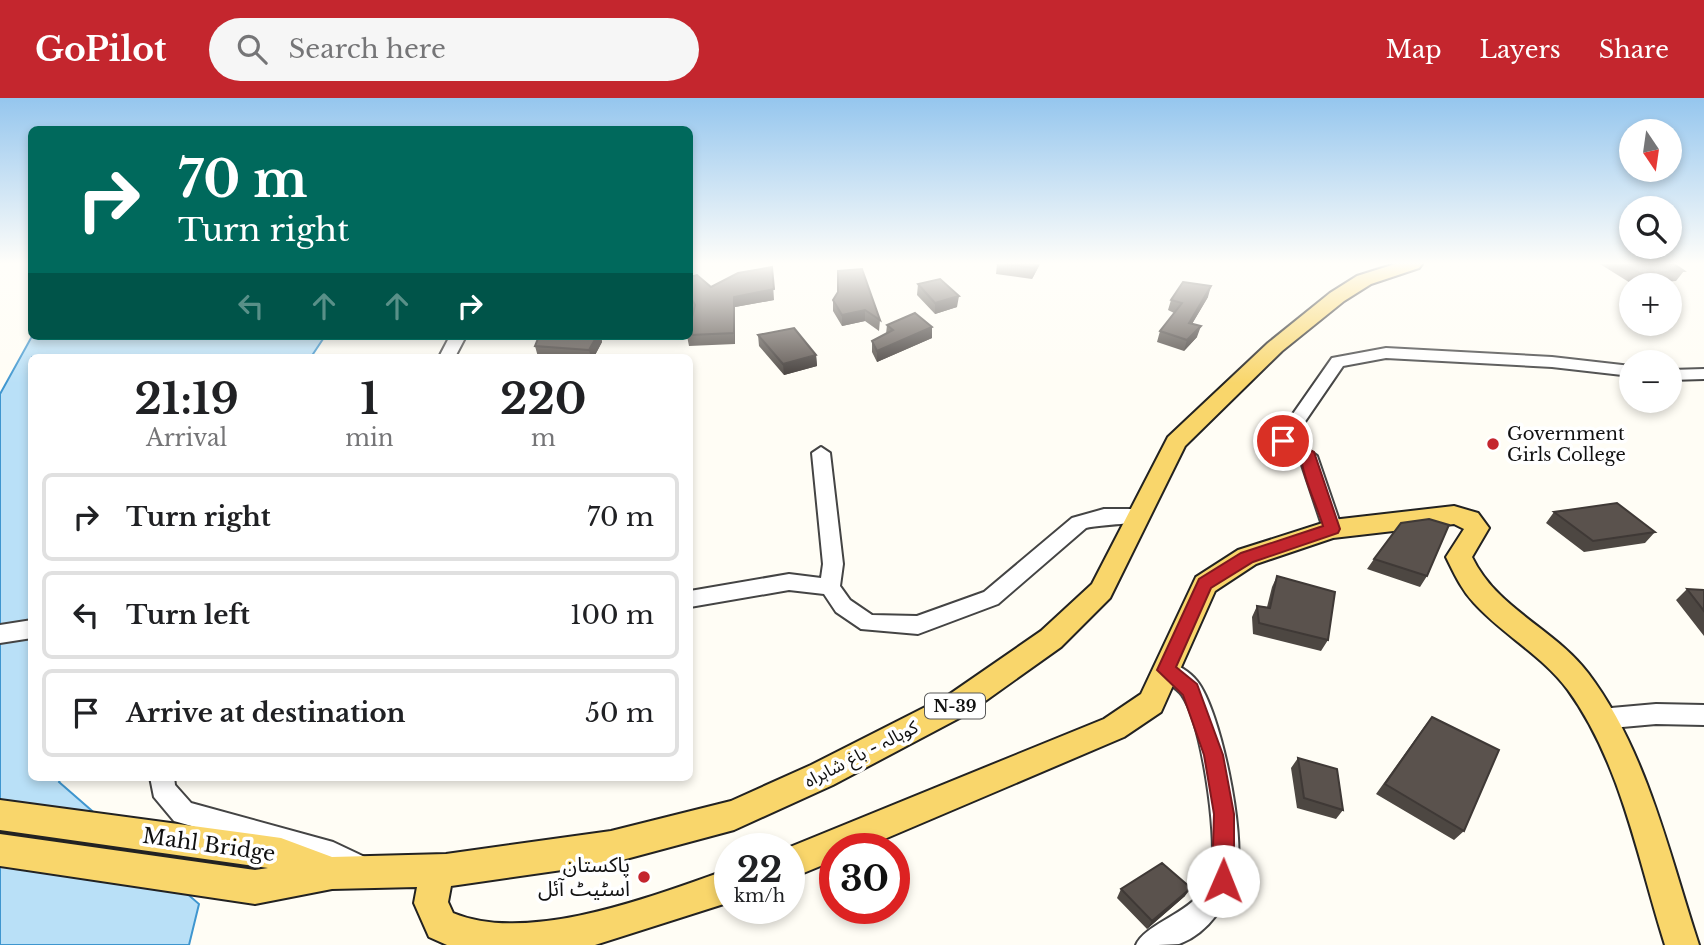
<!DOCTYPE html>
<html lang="en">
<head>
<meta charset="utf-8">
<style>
	:root { --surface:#fff; --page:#f6f6f6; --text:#202124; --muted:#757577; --line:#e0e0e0; --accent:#c4262e }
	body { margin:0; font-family:"Libre Baskerville","Noto Sans Arabic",serif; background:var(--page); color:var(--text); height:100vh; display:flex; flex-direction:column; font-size:26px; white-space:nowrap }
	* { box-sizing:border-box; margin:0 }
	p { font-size:23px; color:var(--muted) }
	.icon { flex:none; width:38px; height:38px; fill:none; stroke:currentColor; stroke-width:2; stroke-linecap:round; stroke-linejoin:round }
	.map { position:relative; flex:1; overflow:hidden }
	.sheet { position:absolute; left:28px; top:256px; width:665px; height:427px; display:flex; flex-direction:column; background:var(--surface); border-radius:10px; box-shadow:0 4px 10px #0003 }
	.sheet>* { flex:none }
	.top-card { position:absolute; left:28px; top:28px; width:665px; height:214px; border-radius:10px; box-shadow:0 4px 10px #0003; background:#00695c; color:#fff; overflow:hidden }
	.needle { width:46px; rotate:167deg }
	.fabs { position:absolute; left:1619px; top:21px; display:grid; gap:14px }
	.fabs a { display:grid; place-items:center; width:63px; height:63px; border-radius:50%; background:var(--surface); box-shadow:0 4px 10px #0003; font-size:35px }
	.speed { position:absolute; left:714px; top:735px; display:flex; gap:14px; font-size:35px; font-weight:700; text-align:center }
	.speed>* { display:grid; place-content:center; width:91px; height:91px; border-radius:50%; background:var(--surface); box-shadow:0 4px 10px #0003; line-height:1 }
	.speed small { font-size:18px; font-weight:400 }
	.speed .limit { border:10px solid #d22; background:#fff; color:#111 }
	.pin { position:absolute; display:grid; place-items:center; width:60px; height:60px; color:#fff; margin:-30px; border:4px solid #fff; border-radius:50%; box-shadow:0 2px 7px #0007 }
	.me { position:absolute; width:77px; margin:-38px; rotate:1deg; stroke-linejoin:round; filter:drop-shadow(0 0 5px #0008) }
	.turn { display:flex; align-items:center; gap:24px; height:147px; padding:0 35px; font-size:32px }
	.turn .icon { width:91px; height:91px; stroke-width:2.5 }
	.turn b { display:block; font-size:49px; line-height:60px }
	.lanes { display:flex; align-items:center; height:66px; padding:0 35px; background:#0003; justify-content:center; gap:35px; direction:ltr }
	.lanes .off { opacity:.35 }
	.eta { display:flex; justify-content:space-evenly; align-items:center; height:119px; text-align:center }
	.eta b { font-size:42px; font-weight:800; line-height:49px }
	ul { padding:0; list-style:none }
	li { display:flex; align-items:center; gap:21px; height:88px; margin:0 14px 10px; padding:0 21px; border:4px solid var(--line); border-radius:10px }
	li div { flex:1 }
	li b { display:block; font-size:26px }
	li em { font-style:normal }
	header { display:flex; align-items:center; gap:42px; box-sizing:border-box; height:98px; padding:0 35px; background:var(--accent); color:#fff }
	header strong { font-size:33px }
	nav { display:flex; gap:38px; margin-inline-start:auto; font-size:24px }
	.search { width:490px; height:63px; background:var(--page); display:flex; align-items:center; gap:18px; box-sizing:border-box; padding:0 24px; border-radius:38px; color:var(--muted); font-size:26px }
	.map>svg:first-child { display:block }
</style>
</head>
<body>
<header>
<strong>GoPilot</strong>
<div class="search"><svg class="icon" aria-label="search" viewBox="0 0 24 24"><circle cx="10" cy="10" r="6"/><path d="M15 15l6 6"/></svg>Search here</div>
<nav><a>Map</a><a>Layers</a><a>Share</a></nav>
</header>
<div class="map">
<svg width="1704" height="847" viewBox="0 0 1704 847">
	<rect width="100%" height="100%" fill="#fffdf5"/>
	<path fill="#b9e0f7" stroke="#3f96cf" stroke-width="2" d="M36,238H325L311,259H32V679H62L59,684L199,806L189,847H0V296L31,240Z"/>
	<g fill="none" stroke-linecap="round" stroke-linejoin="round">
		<defs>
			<path id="minor" d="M450,238H466L455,259H439Z
				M1386,250L1552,259L1631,268V278L1552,269L1386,260L1343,268L1293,341L1317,358L1342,431L1339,436H1325L1300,361L1274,343L1332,260Z
				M1704,271V281L1670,282V272Z
				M821,349L830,355L843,466L840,488L850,502L872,517L917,518L984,494L1072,420L1104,411H1139L1149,418C1143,427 1101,426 1086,430L998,506L918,536L861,531L836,514L824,496L789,492L690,509V493L789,476L821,480L823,466L812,355Z
				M32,522V540L0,545V527Z
				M1166,563C1177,566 1190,574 1197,583C1221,613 1245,736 1237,774C1231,802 1208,836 1179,846C1167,847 1149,847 1136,847C1144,828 1182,817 1198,798C1204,790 1211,781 1212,770C1217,735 1202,626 1182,597C1174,586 1161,584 1155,572L1158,565Z
				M1656,606L1704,607V627L1656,626L1600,631L1592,628L1588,621L1592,614L1600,611Z
				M150,679H174L175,687L191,705L333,744L369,761L373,770L369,779L360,783L328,767L174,723L154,699Z"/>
			<path id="major" d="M1395,166H1422L1419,170L1371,186L1344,203L1282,253L1185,348L1110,500L1061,549L967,616L833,687L734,732L611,765L451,788L448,804L453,815C530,847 655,797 730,771V804L595,847H447L429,839L414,805L417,789L332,791L255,806L0,768V736L255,772L268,770L0,732V702L281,740L332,759L446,756L611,733L731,703L811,667L947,598L1041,533L1092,486L1168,339L1268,245L1330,195L1357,178Z
				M1454,408L1478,415L1489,430L1472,459C1497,511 1555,531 1588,575C1647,653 1669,756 1699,847H1665C1638,762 1621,665 1568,592C1542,557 1503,537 1474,505C1461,491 1454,475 1446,459L1464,431L1454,426L1333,440L1256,466L1215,493L1161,614L1124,639L861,751H835V762L789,781V751H785L1104,621L1141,596L1196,479L1238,452L1332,422Z"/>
		</defs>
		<use href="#minor" stroke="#444" stroke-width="4"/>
		<use href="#major" stroke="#222" stroke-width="4"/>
		<use href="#minor" fill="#fff" fill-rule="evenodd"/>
		<use href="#major" fill="#f9d66b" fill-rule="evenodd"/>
	</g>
	<path fill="#4d4742" d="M997,166H1040L1032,181L996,176Z
		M1600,166H1674L1684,173L1676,183L1632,186Z
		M690,179L711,189L774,202L735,209V246L689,248L687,238H690V228L694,213L690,207Z
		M918,186L957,209L935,216L917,197Z
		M838,194L880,222L879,233L865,223L842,228L833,213V202Z
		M1208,199L1192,226L1197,239L1184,253L1157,244L1160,233L1174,215L1168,212L1171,202Z
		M887,227L932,229V240L877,264L872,254V243L886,236Z
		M758,237L816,257L817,268L784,277L759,248Z
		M539,238H601L602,244L594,259H538L535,248Z
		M1554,414L1655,434L1645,445L1584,454L1546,425Z
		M1374,461L1427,478L1420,489L1367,471Z
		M1277,478L1328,542L1321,553L1253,536L1252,519L1257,508L1267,509L1272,489Z
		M1687,491L1704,492V538L1676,502Z
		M1432,619L1464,733L1454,742L1376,696L1424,629Z
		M1298,660L1343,712L1336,721L1297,710L1291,670Z
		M1121,791L1185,798L1147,831L1117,800Z"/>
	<path fill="#3f3936" d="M1036,166H1040L1032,181L1034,170Z
		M772,169L774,202L735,209V246L734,235V199Z
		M1211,188L1208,199L1186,236L1189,225Z
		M959,198L957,209L935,216V205Z
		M865,212V223L842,228V217Z
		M1201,228L1197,239L1184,253L1187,242Z
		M932,229V240L877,264V253Z
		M597,238H601L602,244L594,259H591L589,252Z
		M816,257L817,268L784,277L783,266Z
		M1191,790L1185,798L1147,831L1152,823Z"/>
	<path fill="#5a524d" stroke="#3f3936" stroke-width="2" d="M1005,166H1036L1034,170Z
		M1625,166H1674L1684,173L1640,175Z
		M772,169L774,191L734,199V235L690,237V228L695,207L690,198V179L697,177L711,189L738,175Z
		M862,171L880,222L865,212L842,217L833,202L838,194V173Z
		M940,181L959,198L935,205L918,186Z
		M1183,184L1211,188L1189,225L1201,228L1187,242L1160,233L1182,205L1171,202Z
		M915,215L932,229L877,253L872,243L893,232L887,227Z
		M794,230L816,257L783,266L758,237Z
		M539,238H597L589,252L535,248Z
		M1617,405L1655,434L1593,443L1554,414Z
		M1429,421L1449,427L1427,478L1374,461L1401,425Z
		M1277,478L1335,494L1328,542L1259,525L1257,508L1270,510Z
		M1687,491L1704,492V513Z
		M1432,619L1499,652L1464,733L1385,686Z
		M1298,660L1337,671L1343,712L1304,700Z
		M1162,765L1191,790L1152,823L1121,791Z"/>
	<linearGradient id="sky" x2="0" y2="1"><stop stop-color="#95c6ee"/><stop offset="0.58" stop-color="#fffefa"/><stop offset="1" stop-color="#fffefa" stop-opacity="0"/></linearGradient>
	<rect width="1704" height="285" fill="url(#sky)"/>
	<path fill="#c4262e" stroke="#7f191e" stroke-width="2" d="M1283,338L1314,354L1340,431L1338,435L1253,464L1211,490L1176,569L1197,586L1223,657L1234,716V783L1231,791L1223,794L1216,791L1212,783L1214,716L1204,657L1183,597L1157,572L1199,481L1241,455L1323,428C1316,405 1304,383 1301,360L1276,343Z"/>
	<g fill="#c4262e" stroke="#fff" stroke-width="2.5">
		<circle cx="1493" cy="346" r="7"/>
		<circle cx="644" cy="779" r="7"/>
	</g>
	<g text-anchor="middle" stroke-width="7" stroke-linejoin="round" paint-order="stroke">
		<rect fill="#fff" stroke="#585858" stroke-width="2" x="925" y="595.5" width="60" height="25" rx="5"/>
		<g font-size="16" font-weight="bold" fill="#111">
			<text x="955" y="614">N-39</text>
		</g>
		<g font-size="18" fill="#111" stroke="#fff" text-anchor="start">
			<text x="1507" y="342">Government<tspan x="1507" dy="21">Girls College</tspan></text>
		</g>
		<g font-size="18" fill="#111" stroke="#fff">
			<text transform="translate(861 656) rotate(-27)" y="6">کوہالہ - باغ شاہراہ</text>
		</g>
		<g font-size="21" fill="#111" stroke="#fff">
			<text transform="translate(209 747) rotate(8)" y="7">Mahl Bridge</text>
		</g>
		<g font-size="21" fill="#111" stroke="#fff" text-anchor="end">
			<text x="630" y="774">پاکستان<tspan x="630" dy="24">اسٹیٹ آئل</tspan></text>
		</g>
	</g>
</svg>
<div class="fabs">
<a><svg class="needle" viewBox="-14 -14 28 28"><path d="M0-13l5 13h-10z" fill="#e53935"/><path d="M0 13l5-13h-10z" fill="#757577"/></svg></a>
<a><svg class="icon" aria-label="search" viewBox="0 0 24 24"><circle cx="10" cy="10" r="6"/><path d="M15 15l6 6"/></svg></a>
<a>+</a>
<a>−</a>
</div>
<div class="speed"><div>22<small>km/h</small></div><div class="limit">30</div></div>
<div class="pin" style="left:1283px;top:343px;background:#d93025"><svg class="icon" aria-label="arrive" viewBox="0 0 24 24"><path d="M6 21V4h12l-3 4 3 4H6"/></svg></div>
<svg class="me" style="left:1223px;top:783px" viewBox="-20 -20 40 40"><circle r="19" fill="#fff"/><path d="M0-13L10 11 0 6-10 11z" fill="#c4262e"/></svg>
<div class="top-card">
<div class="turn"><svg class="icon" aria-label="right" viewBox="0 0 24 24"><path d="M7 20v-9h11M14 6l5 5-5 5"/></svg><div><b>70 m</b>Turn right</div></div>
<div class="lanes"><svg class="icon off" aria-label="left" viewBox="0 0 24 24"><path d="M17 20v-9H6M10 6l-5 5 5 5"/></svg><svg class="icon off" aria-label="ahead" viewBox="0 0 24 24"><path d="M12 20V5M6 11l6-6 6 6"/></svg><svg class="icon off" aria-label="ahead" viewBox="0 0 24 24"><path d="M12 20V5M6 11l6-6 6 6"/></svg><svg class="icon" aria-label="right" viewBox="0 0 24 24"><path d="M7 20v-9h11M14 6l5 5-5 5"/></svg></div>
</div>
<section class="sheet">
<div class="eta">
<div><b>21:19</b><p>Arrival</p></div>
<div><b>1</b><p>min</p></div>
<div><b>220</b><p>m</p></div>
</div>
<ul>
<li><svg class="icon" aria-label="right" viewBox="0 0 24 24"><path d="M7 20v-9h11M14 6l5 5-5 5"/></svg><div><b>Turn right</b></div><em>70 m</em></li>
<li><svg class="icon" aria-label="left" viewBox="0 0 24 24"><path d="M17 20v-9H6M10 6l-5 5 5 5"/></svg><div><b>Turn left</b></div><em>100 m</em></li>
<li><svg class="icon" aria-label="arrive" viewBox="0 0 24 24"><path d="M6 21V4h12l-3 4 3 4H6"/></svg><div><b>Arrive at destination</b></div><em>50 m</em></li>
</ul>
</section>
</div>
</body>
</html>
